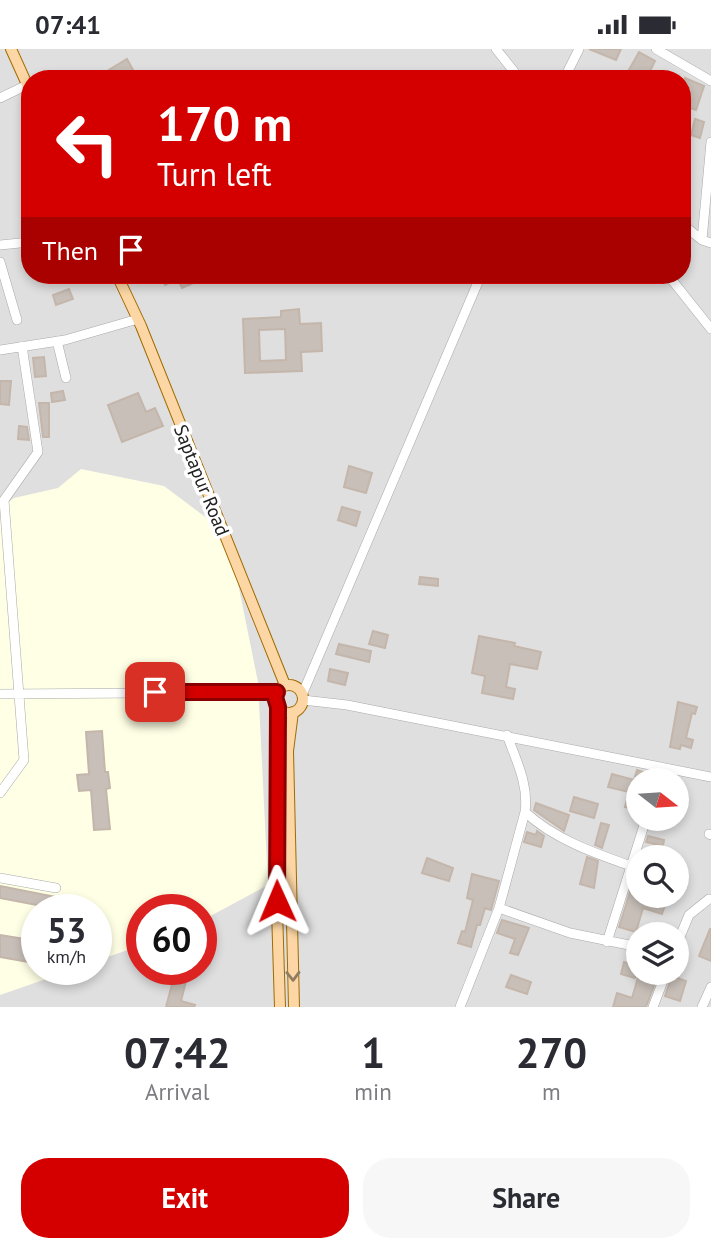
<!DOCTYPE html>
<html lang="en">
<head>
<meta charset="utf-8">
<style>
	:root { --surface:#fff; --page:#f7f7f7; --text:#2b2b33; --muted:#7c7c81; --accent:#d40000 }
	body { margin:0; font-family:"PT Sans",sans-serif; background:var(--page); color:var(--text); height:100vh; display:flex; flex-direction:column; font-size:26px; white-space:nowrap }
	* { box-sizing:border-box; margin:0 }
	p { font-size:23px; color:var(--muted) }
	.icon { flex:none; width:38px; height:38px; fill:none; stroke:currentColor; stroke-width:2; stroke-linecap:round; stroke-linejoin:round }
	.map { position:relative; height:958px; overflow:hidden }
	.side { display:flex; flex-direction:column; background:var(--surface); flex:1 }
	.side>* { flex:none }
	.hud { position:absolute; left:21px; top:21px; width:670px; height:214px; border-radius:28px; box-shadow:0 4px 10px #0003; background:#d40000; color:#fff; overflow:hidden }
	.needle { width:46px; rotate:107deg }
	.buttons { position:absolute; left:626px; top:719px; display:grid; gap:14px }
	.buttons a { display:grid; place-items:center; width:63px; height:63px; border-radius:50%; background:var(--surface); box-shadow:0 4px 10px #0003; font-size:35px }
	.speed { position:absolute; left:21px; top:845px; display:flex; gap:14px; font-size:35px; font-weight:700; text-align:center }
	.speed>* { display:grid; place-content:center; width:91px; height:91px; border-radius:50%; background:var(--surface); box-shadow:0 4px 10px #0003; line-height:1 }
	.speed small { font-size:18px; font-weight:400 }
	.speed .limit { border:10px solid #d22; background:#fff; color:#111 }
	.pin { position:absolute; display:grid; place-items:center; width:60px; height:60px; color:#fff; margin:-30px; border-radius:14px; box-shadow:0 4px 10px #0006 }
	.me { position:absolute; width:77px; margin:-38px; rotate:359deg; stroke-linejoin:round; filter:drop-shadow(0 0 5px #0008) }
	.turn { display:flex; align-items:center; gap:24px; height:147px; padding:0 21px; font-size:32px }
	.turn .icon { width:91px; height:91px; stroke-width:2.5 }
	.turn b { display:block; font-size:49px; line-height:60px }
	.then { display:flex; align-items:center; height:66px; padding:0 21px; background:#0003; gap:14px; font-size:26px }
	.eta { display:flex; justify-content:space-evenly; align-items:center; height:119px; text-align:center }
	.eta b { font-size:42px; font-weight:800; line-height:49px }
	.primary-button { display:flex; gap:14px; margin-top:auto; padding:14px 21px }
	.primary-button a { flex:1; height:80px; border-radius:28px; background:var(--accent); color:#fff; font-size:28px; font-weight:800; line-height:80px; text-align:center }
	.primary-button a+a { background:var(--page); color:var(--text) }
	.status { display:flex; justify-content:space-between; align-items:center; height:49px; padding:0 35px; background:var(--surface); direction:ltr }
	.status svg { height:19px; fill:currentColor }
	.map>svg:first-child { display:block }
</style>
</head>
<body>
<div class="status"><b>07:41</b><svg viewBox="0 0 49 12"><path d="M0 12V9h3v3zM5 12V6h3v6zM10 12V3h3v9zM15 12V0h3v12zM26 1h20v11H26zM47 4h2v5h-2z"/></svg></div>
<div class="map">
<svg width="711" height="958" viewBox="0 0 711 958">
	<rect width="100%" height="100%" fill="#f2efe9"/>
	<path fill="#e0dfdf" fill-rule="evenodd" d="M0,0H711V958H0ZM30,30H682V226H30ZM639,732H677V770H639ZM639,808H677V847H639ZM37,861H96V920H37ZM142,861H201V920H142ZM639,886H677V924H639Z"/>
	<path fill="#ffffe5" d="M81,420L164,437L228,485L258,633L268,836L201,872V861H142V896L96,912V861H37V920L72,921L0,946V460L14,449L58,439Z"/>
	<path fill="#c7bfb8" stroke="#c4b6ab" stroke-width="2" fill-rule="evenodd" d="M589,0H621L616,11Z
		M639,3L655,12L646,30H634L626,26Z
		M127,10L138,30H125L122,25L114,30H94Z
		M685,29L704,37L696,61L682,56Z
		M695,70L704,73L700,89L691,86Z
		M161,226H212L182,239L178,230L165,236Z
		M69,240L73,250L56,256L53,246Z
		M299,260L300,275L321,274L322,302L301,303L302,322L245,324L243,270L281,268V262ZM285,280L286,311L260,312L259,281Z
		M44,308L46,327L35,328L33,309Z
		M0,332H11L9,356L0,355Z
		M63,342L65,351L52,353L51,344Z
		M138,344L146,363L155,359L163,377L122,393L108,356Z
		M39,354H49V388H43Z
		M19,377L27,378L29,391L18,390Z
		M349,417L372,424L366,444L344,438Z
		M342,458L360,463L356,477L338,471Z
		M420,528L438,530V537L419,535Z
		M373,582L388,586L385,599L369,595Z
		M479,587L515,594L514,597L541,603L537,620L510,615L506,638L515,640L513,650L482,644L485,627L472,624Z
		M339,595L371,602L369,613L336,605Z
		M330,620L348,624L345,636L328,632Z
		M678,653L697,658L695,665L692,664L686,689L693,691L691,699L681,696L680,700L670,698Z
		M102,682L105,723H108L110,739L106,740L110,780L94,781L91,741L79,742L77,726L89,725L86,683Z
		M637,721L651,726L650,732H638L639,761L625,758L629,743L608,738L612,725L634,731Z
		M574,748L598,755L594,769L570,762Z
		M536,754L569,766L564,782L534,761Z
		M601,774L609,776L602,799L595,796Z
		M537,782L544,787L541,798L524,793L527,783L536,786Z
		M648,787L664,791L663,797L646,793Z
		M587,808L598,812L594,839L580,835Z
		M427,809L453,819L449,832L422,824Z
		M636,824L639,825V847H668L662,865L643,859L636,883L619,878Z
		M472,825L499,832L491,861L485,859L480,876H477L471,898L458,894L462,882L465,883L473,851L467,849Z
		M0,837L56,848L54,861H36L37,856L0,849Z
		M502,871L529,879L518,906L510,904L515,890L497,884Z
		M33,876H37V901L32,900L29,913L0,908V886L31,891Z
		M710,880H711V912L699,907Z
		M201,887L216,890L210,914L201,912Z
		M624,913L638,918L635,929L621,925Z
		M176,920H189L181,952L195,956L194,958H166Z
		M639,925L656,931L646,958H613L617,944L632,949Z
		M511,926L531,933L527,945L506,938Z
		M672,927L686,932L680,952L665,947Z"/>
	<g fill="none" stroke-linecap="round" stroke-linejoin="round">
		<defs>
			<path id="minor" d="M496,0L520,30
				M656,0L711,32
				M564,30L579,0
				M0,49L27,36
				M682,175L702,191L711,194
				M702,191L711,93
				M0,196L30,193
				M0,213L17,271
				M668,226L711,280
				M57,292L66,329
				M0,301L65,291L138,270
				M0,645L277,643
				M302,646L481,226
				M303,651L347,656L711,728
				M658,732L662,718
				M0,744L24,711L4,451L38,403L22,297
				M525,763C554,790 594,804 631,817
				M709,785L711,786
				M0,829L56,839
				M499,859L570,884L639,898
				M607,893L646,770
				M677,895L689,866L709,850
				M460,958L499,859L525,763C529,736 516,711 507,686
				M653,958L666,924
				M702,958L711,938"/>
			<path id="major" d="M11,0L30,42
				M117,226L141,277L285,636
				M275 650a14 14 0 1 1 28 0a14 14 0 1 1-28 0Z
				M278,658L276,829L280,958
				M293,663L288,702L294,958"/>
		</defs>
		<use href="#minor" stroke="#a9a9a9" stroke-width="10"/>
		<use href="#major" stroke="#a06b00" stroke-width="12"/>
		<use href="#minor" stroke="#fff" stroke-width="9"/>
		<use href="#major" stroke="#fcd6a4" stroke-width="10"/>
	</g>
	<defs><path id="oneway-chevron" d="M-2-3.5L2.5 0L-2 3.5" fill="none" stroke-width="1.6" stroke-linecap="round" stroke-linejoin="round" transform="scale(1.75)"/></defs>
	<use stroke="#8f7c63" href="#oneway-chevron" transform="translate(293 927) rotate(89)"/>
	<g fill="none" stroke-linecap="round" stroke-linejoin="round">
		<defs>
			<path id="route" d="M155,643H277L275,648L278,658L277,852"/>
		</defs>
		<use href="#route" stroke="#8a0000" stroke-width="18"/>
		<use href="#route" stroke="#d40000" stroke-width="12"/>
	</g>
	<g text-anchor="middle" stroke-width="7" stroke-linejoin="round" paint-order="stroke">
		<g font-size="19" fill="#222" stroke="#fff">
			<text transform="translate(202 431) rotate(68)" y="7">Saptapur Road</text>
		</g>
	</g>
</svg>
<div class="buttons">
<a><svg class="needle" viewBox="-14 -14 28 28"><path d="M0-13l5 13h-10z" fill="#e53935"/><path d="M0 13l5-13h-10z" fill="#7c7c81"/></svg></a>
<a><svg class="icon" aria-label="search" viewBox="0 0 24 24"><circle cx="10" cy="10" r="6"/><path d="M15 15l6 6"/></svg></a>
<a><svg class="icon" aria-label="layers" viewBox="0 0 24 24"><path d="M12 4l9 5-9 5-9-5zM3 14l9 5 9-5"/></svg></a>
</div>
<div class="speed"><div>53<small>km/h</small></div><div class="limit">60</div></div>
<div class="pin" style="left:155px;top:643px;background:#d93025"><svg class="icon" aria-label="arrive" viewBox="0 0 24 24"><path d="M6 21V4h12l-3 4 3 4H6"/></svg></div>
<svg class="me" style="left:277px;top:852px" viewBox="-20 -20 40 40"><path d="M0-17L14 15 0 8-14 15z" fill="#d40000" stroke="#fff" stroke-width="4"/></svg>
<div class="hud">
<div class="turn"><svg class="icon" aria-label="left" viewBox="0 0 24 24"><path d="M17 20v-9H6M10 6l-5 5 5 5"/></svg><div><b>170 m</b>Turn left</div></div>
<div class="then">Then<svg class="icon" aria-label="arrive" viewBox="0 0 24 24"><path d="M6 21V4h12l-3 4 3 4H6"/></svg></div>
</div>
</div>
<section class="side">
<div class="eta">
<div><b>07:42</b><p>Arrival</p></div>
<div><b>1</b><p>min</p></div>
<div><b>270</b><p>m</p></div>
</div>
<div class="primary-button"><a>Exit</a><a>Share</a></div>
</section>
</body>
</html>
